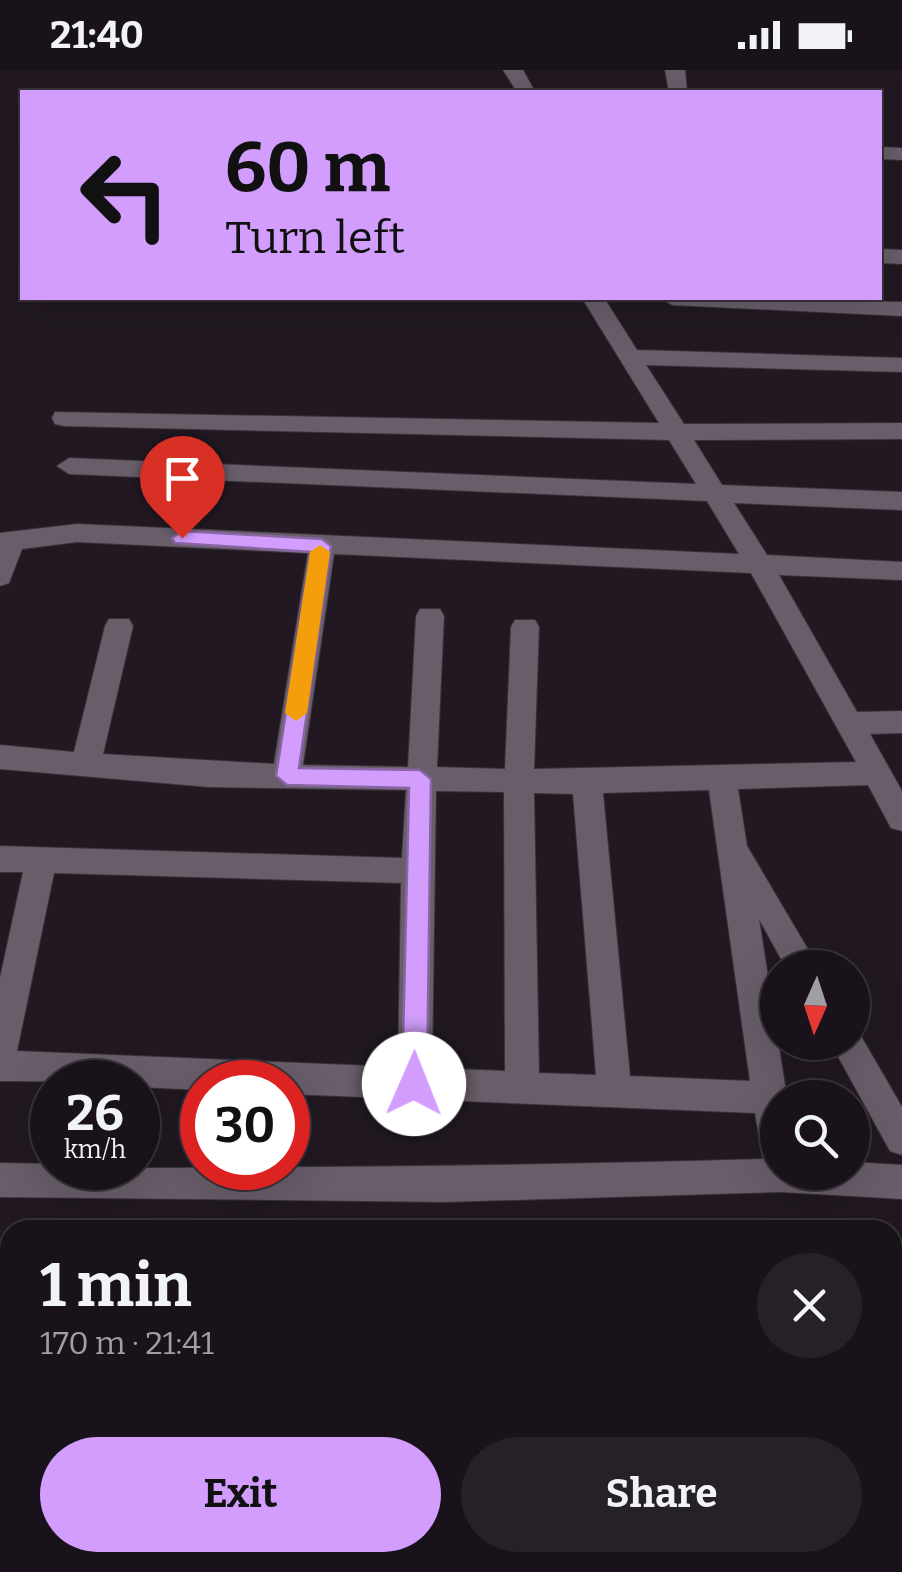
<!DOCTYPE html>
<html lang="en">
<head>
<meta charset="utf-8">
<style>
	:root { --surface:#19121a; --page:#262027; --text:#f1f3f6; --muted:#9f9ea2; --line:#373239; --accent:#d29dfd }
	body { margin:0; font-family:Bitter,serif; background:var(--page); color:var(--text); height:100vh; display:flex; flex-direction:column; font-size:38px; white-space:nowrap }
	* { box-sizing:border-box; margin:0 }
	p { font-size:32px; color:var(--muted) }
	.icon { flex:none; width:55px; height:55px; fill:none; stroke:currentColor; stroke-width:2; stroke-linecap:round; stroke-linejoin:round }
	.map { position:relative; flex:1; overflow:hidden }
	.drawer { position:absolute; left:0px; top:1150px; width:902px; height:352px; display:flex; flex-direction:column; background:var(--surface); border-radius:30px 30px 0 0; box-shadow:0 10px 40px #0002,0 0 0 2px var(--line) }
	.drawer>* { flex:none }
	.banner { position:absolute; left:20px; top:20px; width:862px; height:210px; border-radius:0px; box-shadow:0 10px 40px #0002,0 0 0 2px var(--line); background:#d29dfd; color:#111; overflow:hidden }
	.needle { width:65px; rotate:183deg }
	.buttons { position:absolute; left:760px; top:880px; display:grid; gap:20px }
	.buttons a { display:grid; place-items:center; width:110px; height:110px; border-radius:50%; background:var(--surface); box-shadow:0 10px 40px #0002,0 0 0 2px var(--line); font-size:50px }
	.speed { position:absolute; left:30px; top:990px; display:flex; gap:20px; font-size:50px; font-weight:700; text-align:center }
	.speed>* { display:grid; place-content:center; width:130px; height:130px; border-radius:50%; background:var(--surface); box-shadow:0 10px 40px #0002,0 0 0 2px var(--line); line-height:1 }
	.speed small { font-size:25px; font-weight:400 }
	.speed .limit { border:15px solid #d22; background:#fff; color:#111 }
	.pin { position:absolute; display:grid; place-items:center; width:85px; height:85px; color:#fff; margin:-102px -42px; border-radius:50% 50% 50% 0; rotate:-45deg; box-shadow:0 0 10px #0007 }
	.pin .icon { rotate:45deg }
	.me { position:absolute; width:110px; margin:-55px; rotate:1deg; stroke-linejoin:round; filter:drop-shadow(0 0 8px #0008) }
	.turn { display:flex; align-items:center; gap:35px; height:210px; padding:0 40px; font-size:45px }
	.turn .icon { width:130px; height:130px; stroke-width:2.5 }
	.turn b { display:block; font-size:70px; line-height:85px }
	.round { display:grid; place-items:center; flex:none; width:105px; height:105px; border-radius:52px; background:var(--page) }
	.overview { display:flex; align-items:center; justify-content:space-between; height:170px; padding:0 40px }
	h1 { font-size:60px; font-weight:700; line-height:75px }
	.action { display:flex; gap:20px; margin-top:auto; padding:20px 40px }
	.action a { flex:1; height:115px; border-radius:60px; background:var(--accent); color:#111; font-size:40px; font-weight:700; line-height:115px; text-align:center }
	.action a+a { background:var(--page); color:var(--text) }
	.status { display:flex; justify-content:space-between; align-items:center; height:70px; padding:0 50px; background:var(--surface); direction:ltr }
	.status svg { height:28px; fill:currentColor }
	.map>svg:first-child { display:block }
</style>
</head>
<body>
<div class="status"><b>21:40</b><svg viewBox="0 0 49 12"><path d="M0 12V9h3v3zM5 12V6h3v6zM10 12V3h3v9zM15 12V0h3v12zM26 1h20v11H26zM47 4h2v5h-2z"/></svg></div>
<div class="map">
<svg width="902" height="1502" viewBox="0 0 902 1502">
	<rect width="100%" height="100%" fill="#211822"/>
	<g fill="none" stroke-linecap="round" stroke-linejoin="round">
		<defs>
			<path id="street" d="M503,0H523L535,22H517Z
				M665,0H685L687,22H669Z
				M880,77L902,78V90L880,89Z
				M880,179L902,180V194L880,193Z
				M582,228H604L637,280L902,288V302L646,295L684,354L902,353V369L694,370L722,415L902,422V440L734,433L767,485L902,492V510L779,505L857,642L902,641V663L870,664L902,721V761L891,758L868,715L738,719L747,776L819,898H786L759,849L787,1028H778V1102H852V1092L902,1095V1129L781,1122L446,1132L0,1127V1093L52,1094V1098C283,1098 523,1096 763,1089L755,1043L288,1024V1012H202V1020L138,1017V1012L0,1011V908L23,802H0V776L402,788L406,720L209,717L0,699V675L74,682L105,556L109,549H129L133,556L103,684L274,694L308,483L77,472L22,479L9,513L0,516V463L77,454L739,484L707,431L69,404L57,396L69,388L696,414L669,370L64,356L55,354L52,348L55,342L659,353ZM334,484L751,503L856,692L534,699L539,557L535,550H515L511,557L505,699L437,697L444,546L440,539H420L416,546L408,697L303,695ZM709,720L750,1011L630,1006L603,723ZM436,721L504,722L505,1001L432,998ZM534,723L573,724L596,1005L539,1003ZM54,803L401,813L398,997L17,981Z
				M661,228L902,232V246L672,235Z
				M852,959L858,961L902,1037V1085L890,1081L830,972H852Z
				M0,1212H10V1248H0Z
				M892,1227L902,1228V1266L892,1265Z
				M892,1381H902V1421H892Z
				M0,1401H10V1441H0Z
				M207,1492H247L246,1502H206Z"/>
		</defs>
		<use href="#street" stroke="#383239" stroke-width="2"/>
		<use href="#street" fill="#685d69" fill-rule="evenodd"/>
	</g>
	<path fill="#d29dfd" stroke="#8866a4" stroke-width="2.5" d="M182,461L322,469L331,476L299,698L420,700L431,709L427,1014L424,1022L414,1026L405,1022L402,1014L409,718L287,715L276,706L311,482L175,473L172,468Z"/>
	<path fill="#f59e0b" d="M320,475L330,482L307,643L296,651L285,643L310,482Z"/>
</svg>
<div class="buttons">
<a><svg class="needle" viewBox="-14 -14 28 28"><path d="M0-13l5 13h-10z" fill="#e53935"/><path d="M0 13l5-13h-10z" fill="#9f9ea2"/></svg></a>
<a><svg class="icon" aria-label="search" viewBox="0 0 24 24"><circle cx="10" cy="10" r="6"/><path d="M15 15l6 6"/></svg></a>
</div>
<div class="speed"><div>26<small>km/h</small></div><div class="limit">30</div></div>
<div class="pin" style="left:182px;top:468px;background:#d93025"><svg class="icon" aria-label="arrive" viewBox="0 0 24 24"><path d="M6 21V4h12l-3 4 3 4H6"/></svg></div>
<svg class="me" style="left:414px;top:1014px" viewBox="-20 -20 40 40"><circle r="19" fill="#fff"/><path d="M0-13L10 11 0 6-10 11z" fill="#d29dfd"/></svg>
<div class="banner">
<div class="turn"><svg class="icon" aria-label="left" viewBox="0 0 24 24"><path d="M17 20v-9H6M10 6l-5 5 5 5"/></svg><div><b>60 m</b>Turn left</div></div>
</div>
<section class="drawer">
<div class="overview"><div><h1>1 min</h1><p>170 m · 21:41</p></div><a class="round"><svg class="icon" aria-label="close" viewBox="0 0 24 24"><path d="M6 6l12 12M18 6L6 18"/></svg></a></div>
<div class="action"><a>Exit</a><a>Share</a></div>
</section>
</div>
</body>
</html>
